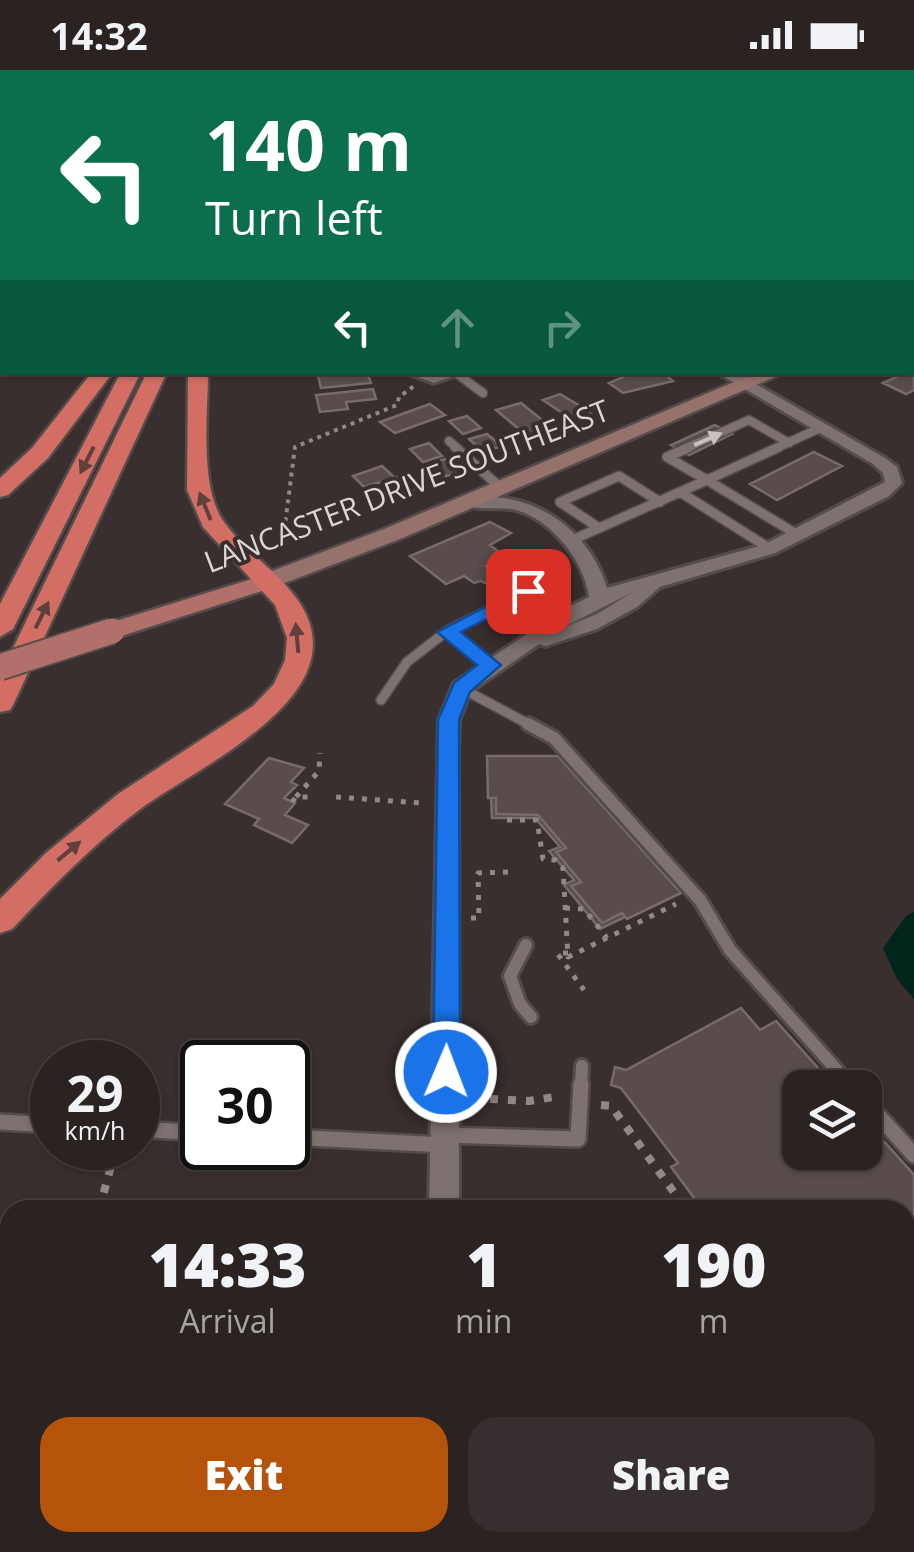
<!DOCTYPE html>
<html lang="en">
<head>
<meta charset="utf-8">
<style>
	:root { --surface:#2b2322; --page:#372f2f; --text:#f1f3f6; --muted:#a6a4a5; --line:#474040; --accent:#b45309 }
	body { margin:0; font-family:"Open Sans",sans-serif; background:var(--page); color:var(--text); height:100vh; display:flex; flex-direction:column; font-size:38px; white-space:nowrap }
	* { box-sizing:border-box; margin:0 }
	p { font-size:32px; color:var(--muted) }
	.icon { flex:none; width:55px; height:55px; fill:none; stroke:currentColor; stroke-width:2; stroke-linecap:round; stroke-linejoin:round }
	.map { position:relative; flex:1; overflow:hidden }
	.details { position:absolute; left:0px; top:1130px; width:915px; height:352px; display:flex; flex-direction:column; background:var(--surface); border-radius:30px 30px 0 0; box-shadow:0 2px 8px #0004,0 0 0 2px var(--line) }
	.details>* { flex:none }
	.top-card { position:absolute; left:0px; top:0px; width:915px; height:305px; box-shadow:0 2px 8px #0004,0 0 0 2px var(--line); background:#0b6e4f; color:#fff; overflow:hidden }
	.buttons { position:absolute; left:782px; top:1000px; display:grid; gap:20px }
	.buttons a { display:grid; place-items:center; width:100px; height:100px; border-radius:20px; background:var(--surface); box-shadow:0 2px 8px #0004,0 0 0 2px var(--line); font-size:50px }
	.speed { position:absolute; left:30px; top:970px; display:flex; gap:20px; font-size:50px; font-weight:700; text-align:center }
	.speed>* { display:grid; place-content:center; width:130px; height:130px; border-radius:50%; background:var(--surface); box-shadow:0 2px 8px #0004,0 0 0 2px var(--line); line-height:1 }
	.speed small { font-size:25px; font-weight:400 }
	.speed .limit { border:5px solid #111; border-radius:15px; background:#fff; color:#111 }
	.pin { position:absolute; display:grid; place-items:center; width:85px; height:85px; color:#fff; margin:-42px; border-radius:20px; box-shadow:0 5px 15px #0006 }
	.me { position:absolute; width:110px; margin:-55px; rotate:1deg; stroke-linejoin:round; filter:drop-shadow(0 0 8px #0008) }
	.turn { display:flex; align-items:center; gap:35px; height:210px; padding:0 40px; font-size:45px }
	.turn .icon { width:130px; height:130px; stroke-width:2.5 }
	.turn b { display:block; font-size:70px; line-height:85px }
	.lanes { display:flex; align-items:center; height:95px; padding:0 40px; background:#0003; justify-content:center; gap:50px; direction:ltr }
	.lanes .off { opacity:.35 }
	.eta { display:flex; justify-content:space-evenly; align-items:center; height:170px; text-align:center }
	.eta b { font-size:60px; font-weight:800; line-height:70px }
	.primary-button { display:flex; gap:20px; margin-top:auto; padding:20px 40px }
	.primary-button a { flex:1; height:115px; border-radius:30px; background:var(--accent); color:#fff; font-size:40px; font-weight:800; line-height:115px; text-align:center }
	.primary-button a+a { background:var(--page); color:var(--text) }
	.status { display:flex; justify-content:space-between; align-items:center; height:70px; padding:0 50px; background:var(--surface); direction:ltr }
	.status svg { height:28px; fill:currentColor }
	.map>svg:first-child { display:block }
</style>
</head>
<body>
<div class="status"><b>14:32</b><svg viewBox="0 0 49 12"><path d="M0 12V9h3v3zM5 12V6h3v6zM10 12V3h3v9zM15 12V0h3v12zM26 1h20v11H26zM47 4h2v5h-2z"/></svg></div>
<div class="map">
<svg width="914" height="1482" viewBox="0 0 914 1482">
	<rect width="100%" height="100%" fill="#392f2e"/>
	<path fill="#01251b" d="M914,842V929L897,909L883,878L906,846Z"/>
	<path fill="#584d4c" stroke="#776c6a" stroke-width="2.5" d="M317,302H367L371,313L321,318Z
		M634,302H662L673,311L623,323L609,313Z
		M905,303L914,307V320L906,324L883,313Z
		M373,319L376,329L346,332L348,339L320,342L316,325Z
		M560,324L587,340L591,344L573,350L543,330Z
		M521,333L557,362L532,370L496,340Z
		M430,334L445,345L395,363L380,352Z
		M467,346L481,358L463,364L449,351Z
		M715,355L732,364L689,385L671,375Z
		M487,364L502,376L483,382L469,369Z
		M429,373L442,386L423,392L410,379Z
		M814,382L842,396L777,430L750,414Z
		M445,389L459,402L440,408L426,395Z
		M382,396L395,408L406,404L421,417L396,425L381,412L364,417L353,406Z
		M490,452L511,463L490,475L505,487L486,496L497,506L493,517L481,511L474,513L464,506L446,514L410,486Z
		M487,686H558L681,823L627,849L622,843L602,853L571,816L581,812L556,782L566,778L538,745L496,744V728H488Z
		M269,688L304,698L291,712L297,715L284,728L295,733L285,745L308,755L292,773L254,755L259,749L225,734Z
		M491,728H496V744L538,745L566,778L556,782L581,812L571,816L602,853L622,843L625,847L600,859L564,815L574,810L549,781L560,777L535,748H492Z
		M741,938L760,960L776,951L836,1018H800V1082H865V1050L914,1105V1441L905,1428V1140H703L671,1097L678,1093L621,1018L611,1015L615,997L626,1000Z"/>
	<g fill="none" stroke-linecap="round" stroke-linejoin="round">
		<defs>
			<path id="service-far3" d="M456,303L483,323
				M449,371L458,379
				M684,379L749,350L789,373
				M774,379L820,358"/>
			<path id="service-far2" d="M455,377L502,419
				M690,377L667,387L707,410
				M779,377L707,410L798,465
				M680,422L769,478
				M599,458L560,432L619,406L660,432
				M570,471L707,410
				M447,561L491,595
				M461,618L532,656
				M381,630L407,592L447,561L528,521L526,510L515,498"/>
			<path id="service-far1" d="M528,654L554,668L700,830L730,880L851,1016
				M526,875L510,906L520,934L531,947
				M581,1016L582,996"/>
			<path id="service" d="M849,1014L853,1018
				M865,1031L914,1085
				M0,1052L52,1055
				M138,1059L202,1063
				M445,1065L578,1069L581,1014
				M288,1067L445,1075"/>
			<path id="minor" d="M610,0H624L626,2H613Z
				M805,0H819L821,2H808Z
				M0,20H2V26H0Z
				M912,39H914V46H912Z
				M0,65H2V71H0Z
				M912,138H914V146L912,145Z
				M403,302H466L434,313Z
				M716,302H735L885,388L897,397L902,413L889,426L775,483L660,517L637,537L597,559L546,576L539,574L470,622L459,650L458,679L459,1140H429L439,650L454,613L564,539L589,527C584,491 552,450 516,440C498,435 476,443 462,432C471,425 480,427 492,427C545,429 592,467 607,518L763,475L885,412L883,403L873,394ZM633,522L597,544L562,558Z
				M421,1472H457V1482H421Z"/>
			<path id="secondary" d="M914,239V251H912V240Z
				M758,302H786L400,469L274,517L265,519L253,512L256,507L384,459Z"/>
			<path id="primary" d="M265,505L274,507L277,512L274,517L112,569L99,561L103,555Z"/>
			<path id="motorway" d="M92,302H113L48,388L8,425L0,427V408L32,378Z
				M121,302H141L13,559L0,567V534Z
				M147,302H167L14,633L10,640L0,642V605Z
				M188,302H208C208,344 199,418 224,452C244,480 278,502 297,529C365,624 197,696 139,740C92,775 52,817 12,859L0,863V829L46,783L118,724L253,636L274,614L285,590L287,568L275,535L203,457L187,420Z"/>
		</defs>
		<use href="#service-far3" stroke="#544c4b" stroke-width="11"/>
		<use href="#service-far2" stroke="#544c4b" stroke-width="12"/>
		<use href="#service-far1" stroke="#544c4b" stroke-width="18"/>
		<use href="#service" stroke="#544c4b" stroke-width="20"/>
		<use href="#minor" stroke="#544c4b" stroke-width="6"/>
		<use href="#secondary" stroke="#544c4b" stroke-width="5"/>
		<use href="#primary" stroke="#544c4b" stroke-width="5"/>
		<use href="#motorway" stroke="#544c4b" stroke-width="5"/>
		<path stroke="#918988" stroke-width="4" stroke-dasharray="4 5" stroke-linecap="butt" d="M282,478L295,377L397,335L399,327L414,316"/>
		<path stroke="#918988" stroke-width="5" stroke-dasharray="5 8" stroke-linecap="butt" d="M296,727L319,701L320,683
			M336,727L421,733
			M292,732L296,727H311
			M507,750H537L543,789L556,790L563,798L568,887L676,834
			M565,838L584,839L607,868
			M471,848H479L478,803L509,802
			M568,883H557L584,920"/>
		<path stroke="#918988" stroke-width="8" stroke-dasharray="8 10" stroke-linecap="butt" d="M472,1028L529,1031L560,1026
			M601,1035L611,1036L687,1140
			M99,1140L116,1078
			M905,1433L914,1445
			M5,1482L10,1465"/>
		<use href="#service-far3" stroke="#7d7270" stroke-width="8"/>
		<use href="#service-far2" stroke="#7d7270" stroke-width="9"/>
		<use href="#service-far1" stroke="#7d7270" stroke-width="12"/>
		<use href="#service" stroke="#7d7270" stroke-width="15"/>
		<use href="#minor" fill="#7d7270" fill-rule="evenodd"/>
		<use href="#secondary" fill="#97716c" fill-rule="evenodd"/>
		<use href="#primary" fill="#b17069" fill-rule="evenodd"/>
		<use href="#motorway" fill="#d36e64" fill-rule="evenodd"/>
		<defs>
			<path id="primary-bridge" d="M0,597L112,561"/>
		</defs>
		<use href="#primary-bridge" stroke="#544c4b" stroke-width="29" stroke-linecap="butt"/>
		<use href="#primary-bridge" stroke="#b17069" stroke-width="25"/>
	</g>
	<defs><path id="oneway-solid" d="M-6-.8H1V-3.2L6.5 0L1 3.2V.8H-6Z" transform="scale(2.5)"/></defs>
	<use fill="#c8c1c0" href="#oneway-solid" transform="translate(708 369) rotate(-24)"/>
	<g fill="#603f3c">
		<use href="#oneway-solid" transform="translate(87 390) rotate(117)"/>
		<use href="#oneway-solid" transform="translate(205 436) rotate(-112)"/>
		<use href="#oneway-solid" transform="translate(42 545) rotate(-64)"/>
		<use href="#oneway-solid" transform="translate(297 568) rotate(-95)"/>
		<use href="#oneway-solid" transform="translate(69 781) rotate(-40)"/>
	</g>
	<path fill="#1a73e8" stroke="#114b97" stroke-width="2.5" d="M528,515L537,521L534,525L461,562L501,595L470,622L459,650L460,1002L456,1010L446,1014L437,1010L433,1002L438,650L454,613L477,595L437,562Z"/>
	<g text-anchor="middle" stroke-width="8" stroke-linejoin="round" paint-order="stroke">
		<g font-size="30" fill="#dbd5d4" stroke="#392f2e">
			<text transform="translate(407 417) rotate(-21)" y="10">LANCASTER DRIVE SOUTHEAST</text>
		</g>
	</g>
</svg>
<div class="buttons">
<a><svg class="icon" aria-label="layers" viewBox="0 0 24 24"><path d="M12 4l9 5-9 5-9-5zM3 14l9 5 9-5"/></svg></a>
</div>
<div class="speed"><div>29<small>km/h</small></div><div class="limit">30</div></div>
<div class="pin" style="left:528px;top:521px;background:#d93025"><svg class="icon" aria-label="arrive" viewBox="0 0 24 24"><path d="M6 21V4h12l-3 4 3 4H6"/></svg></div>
<svg class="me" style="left:446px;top:1002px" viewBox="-20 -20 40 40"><circle r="17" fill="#1a73e8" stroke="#fff" stroke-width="3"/><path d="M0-11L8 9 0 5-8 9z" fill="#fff"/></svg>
<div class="top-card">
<div class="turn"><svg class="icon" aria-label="left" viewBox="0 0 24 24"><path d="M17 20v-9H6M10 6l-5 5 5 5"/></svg><div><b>140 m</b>Turn left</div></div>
<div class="lanes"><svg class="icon" aria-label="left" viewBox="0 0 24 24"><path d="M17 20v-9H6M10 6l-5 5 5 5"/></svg><svg class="icon off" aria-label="ahead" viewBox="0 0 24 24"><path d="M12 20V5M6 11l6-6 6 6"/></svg><svg class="icon off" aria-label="right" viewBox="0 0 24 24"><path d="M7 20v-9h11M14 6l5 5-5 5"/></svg></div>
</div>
<section class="details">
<div class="eta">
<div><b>14:33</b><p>Arrival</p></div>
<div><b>1</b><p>min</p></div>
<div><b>190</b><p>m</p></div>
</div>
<div class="primary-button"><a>Exit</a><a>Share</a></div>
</section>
</div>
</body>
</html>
